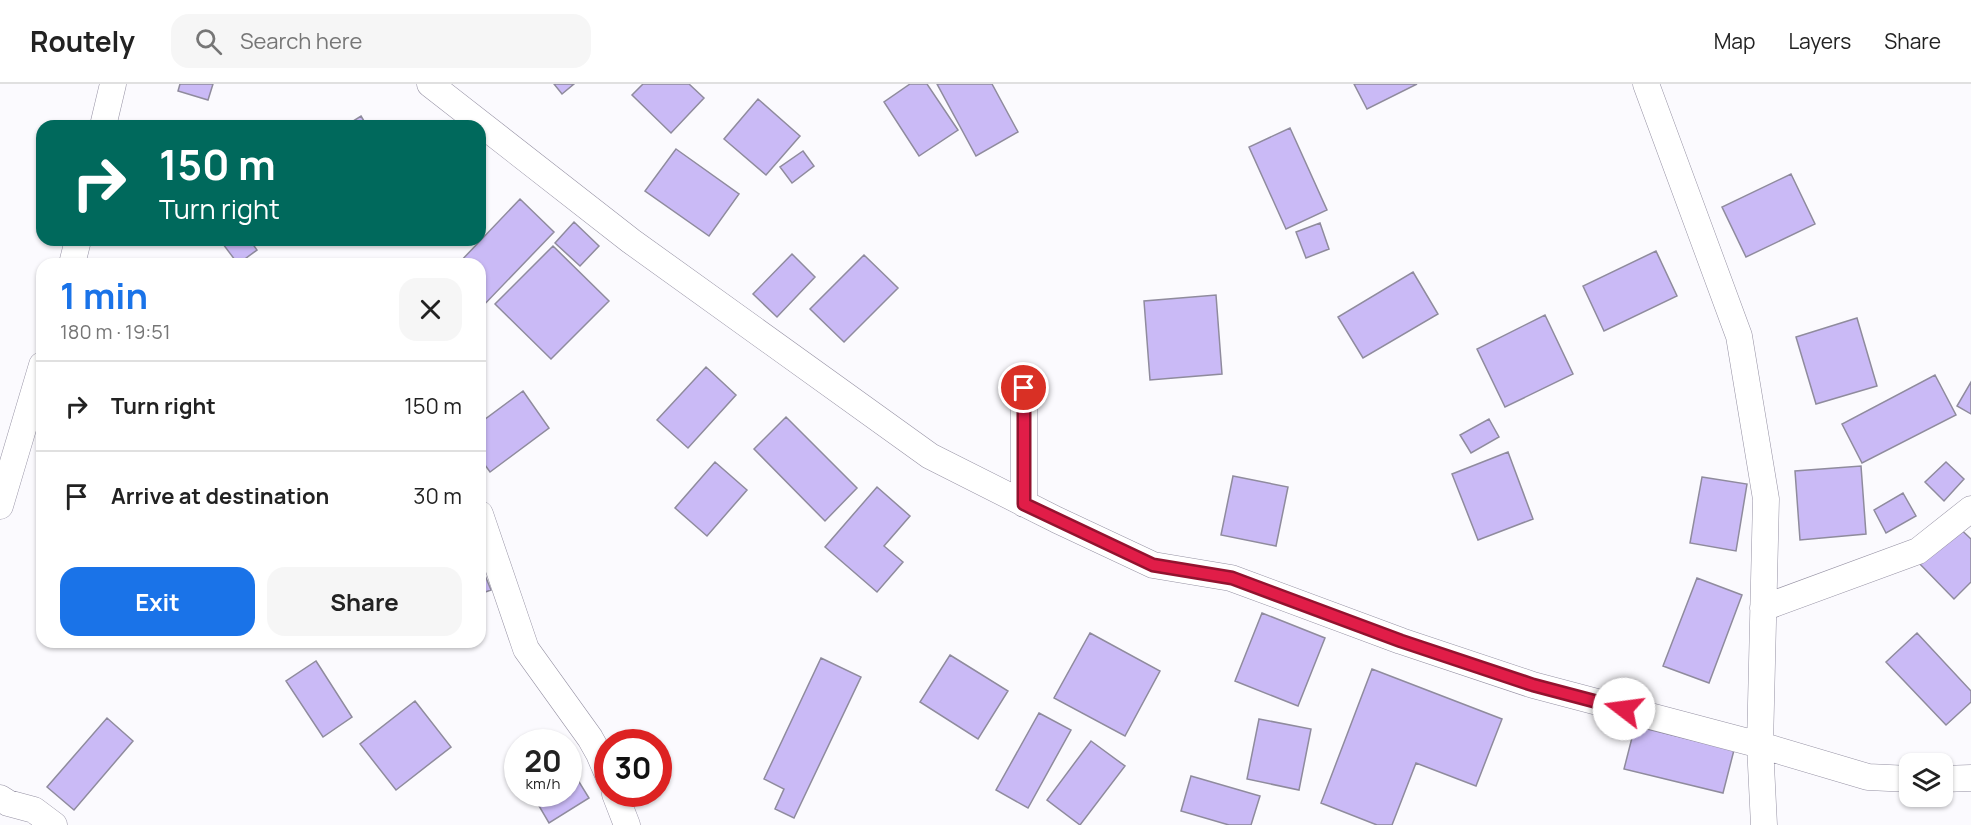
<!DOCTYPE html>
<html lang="en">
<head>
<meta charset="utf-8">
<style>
	:root { --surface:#fff; --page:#f6f6f6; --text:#222; --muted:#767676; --line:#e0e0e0; --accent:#1a73e8 }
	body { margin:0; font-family:Manrope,sans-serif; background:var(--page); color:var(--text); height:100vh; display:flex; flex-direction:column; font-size:22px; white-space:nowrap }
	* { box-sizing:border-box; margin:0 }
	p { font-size:20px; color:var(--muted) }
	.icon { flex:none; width:33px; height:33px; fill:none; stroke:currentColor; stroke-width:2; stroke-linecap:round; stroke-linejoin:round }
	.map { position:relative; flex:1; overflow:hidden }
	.details { position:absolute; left:36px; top:174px; width:450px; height:390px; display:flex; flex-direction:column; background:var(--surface); border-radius:18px; box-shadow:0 2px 4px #0004 }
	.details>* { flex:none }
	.guide { position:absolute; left:36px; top:36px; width:450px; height:126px; border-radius:18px; box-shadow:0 2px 4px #0004; background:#00695c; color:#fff; overflow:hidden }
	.tools { position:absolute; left:1899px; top:669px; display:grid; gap:12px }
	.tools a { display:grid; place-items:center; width:54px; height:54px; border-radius:12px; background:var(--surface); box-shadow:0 2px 4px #0004; font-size:30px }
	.speed { position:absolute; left:504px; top:645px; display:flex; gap:12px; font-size:30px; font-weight:700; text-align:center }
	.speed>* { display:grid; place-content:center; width:78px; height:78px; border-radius:50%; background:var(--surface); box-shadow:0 2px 4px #0004; line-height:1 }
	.speed small { font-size:15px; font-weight:400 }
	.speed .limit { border:9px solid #d22; background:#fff; color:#111 }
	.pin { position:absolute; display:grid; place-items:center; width:51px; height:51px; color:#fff; margin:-26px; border:3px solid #fff; border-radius:50%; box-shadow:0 2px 6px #0007 }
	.me { position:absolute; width:66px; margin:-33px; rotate:285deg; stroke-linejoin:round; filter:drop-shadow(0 0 4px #0008) }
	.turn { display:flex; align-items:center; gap:21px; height:126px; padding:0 24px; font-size:27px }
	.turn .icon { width:78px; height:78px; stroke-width:2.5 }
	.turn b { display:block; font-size:42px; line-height:51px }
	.round { display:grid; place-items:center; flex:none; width:63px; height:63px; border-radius:18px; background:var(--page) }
	.headline { display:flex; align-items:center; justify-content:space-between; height:102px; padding:0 24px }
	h1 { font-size:36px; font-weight:700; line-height:45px; color:var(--accent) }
	.action { display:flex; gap:12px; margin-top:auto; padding:12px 24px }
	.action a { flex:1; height:69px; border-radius:18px; background:var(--accent); color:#fff; font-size:24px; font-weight:700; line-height:69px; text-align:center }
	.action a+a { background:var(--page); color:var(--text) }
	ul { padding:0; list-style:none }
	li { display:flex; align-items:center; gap:18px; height:90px; padding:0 24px; border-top:2px solid var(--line) }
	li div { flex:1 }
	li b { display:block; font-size:22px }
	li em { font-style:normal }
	header { display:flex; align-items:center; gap:36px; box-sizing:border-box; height:84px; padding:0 30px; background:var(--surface); border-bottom:2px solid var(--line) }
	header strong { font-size:28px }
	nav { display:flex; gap:33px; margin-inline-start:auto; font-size:21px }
	.search { width:420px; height:54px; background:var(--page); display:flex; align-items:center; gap:15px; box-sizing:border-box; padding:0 21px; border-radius:18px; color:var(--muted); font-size:22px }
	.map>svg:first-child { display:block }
</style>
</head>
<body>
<header>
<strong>Routely</strong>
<div class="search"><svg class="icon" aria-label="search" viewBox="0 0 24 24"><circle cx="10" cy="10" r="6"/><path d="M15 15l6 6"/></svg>Search here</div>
<nav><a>Map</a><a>Layers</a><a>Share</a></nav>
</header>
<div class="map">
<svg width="1971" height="741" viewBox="0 0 1971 741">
	<rect width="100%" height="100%" fill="#fbfafe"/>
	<path fill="#cabaf6" stroke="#8f8b9d" stroke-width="1.5" d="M180,0H213L208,16L178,7Z
		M554,0H574L562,10Z
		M643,0H689L704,14L671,49L632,11Z
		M910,0H927L958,46L919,72L884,18Z
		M937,0H992L1018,48L976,72Z
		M1354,0H1417L1367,25Z
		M758,15L800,52L766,91L724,55Z
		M361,32L367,42H352L350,39Z
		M1290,44L1327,126L1286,145L1249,63Z
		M676,65L739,110L709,152L645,107Z
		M803,67L814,82L792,99L780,83Z
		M1791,90L1815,140L1746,173L1722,123Z
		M520,115L554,148L480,225V180H458Z
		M574,138L599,162L580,182L555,159Z
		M1320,139L1329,165L1306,174L1296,148Z
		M220,156H250L257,166L238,180Z
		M553,162L609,217L551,275L495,220Z
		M1656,167L1677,212L1604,247L1583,202Z
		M792,170L815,193L777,233L753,210Z
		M864,171L898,204L844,258L810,225Z
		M1413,188L1438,230L1363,274L1338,233Z
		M1216,211L1222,290L1150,296L1144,217Z
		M1545,231L1573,290L1505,323L1477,265Z
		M1857,234L1877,302L1816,320L1796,253Z
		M706,283L736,311L688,364L657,336Z
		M1935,291L1956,331L1862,379L1842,340Z
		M1971,298V330L1957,322Z
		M523,307L549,344L490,388L480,374V339Z
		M786,333L857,404L825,437L754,365Z
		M1489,335L1499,353L1471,369L1460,351Z
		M1508,368L1533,435L1478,456L1452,390Z
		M715,378L747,406L707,452L675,424Z
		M1946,378L1964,395L1944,417L1925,398Z
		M1861,382L1866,450L1800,456L1795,387Z
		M1233,392L1288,403L1276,462L1221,451Z
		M1702,393L1747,400L1736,467L1690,459Z
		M877,403L910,432L884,462L903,478L877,508L825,463Z
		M1903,409L1916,432L1886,449L1874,426Z
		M1953,438L1971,455V498L1954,515L1916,476Z
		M480,479L491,506L480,510Z
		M1697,494L1742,511L1709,599L1663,582Z
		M1262,529L1325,554L1298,622L1235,597Z
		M1090,549L1160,587L1125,652L1054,614Z
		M1917,549L1971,607V618L1946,641L1886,578Z
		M950,571L1008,607L978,655L920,618Z
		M821,574L861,593L794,734L775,725L784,705L764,695Z
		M316,577L352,633L323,653L286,597Z
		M1372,585L1502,635L1476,702L1416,679L1392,741H1377L1321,719Z
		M415,617L451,663L396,706L360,660Z
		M1039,629L1071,646L1028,724L996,706Z
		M107,634L133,657L74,726L47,703Z
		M1259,635L1311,645L1299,706L1247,695Z
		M1635,642L1734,666L1723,709L1624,685Z
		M1091,657L1125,682L1080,741L1047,716Z
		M568,680L589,714L549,739L532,710H568Z
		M1191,692L1260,712L1251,741H1229L1181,727Z"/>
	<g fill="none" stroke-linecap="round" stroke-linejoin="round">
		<defs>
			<path id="street" d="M430,0L631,157L930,372L1057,436L1153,481L1231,494L1401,557L1533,601L1760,661L1868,693L1910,695
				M1646,0L1739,252L1766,415L1760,661L1764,741
				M103,42L113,0
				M72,180L78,156
				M1024,304V420
				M0,422L42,281
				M480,430L526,565L590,654L599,670L608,691
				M1763,524L1918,467L1971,425
				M1942,695L1971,694
				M615,710L627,741
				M0,714L8,719L34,726L54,741"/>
		</defs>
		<use href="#street" stroke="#9692a4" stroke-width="27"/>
		<use href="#street" stroke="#fff" stroke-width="26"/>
	</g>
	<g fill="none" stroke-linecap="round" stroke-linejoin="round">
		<defs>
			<path id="route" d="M1024,304V420L1153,481L1232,494L1401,557L1533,601L1624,625"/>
		</defs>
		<use href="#route" stroke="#92132f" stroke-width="15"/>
		<use href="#route" stroke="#e11d48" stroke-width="10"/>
	</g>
</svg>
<div class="tools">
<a><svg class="icon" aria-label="layers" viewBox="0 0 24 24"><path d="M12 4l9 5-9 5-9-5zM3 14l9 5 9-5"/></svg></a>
</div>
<div class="speed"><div>20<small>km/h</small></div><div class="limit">30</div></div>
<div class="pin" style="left:1024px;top:304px;background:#d93025"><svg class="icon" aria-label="arrive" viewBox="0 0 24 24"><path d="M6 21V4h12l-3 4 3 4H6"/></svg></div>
<svg class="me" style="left:1624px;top:625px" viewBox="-20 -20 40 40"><circle r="19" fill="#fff"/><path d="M0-13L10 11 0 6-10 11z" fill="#e11d48"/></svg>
<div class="guide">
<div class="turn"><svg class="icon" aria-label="right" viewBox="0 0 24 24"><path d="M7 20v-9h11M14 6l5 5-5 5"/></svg><div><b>150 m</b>Turn right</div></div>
</div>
<section class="details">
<div class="headline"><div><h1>1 min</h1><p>180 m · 19:51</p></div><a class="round"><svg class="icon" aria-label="close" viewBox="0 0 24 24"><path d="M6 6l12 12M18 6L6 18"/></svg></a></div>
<ul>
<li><svg class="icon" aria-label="right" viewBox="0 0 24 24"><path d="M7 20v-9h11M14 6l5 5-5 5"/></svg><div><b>Turn right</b></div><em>150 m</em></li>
<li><svg class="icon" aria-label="arrive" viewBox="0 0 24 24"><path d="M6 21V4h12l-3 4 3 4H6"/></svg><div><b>Arrive at destination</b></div><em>30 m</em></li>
</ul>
<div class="action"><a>Exit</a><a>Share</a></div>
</section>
</div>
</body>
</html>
